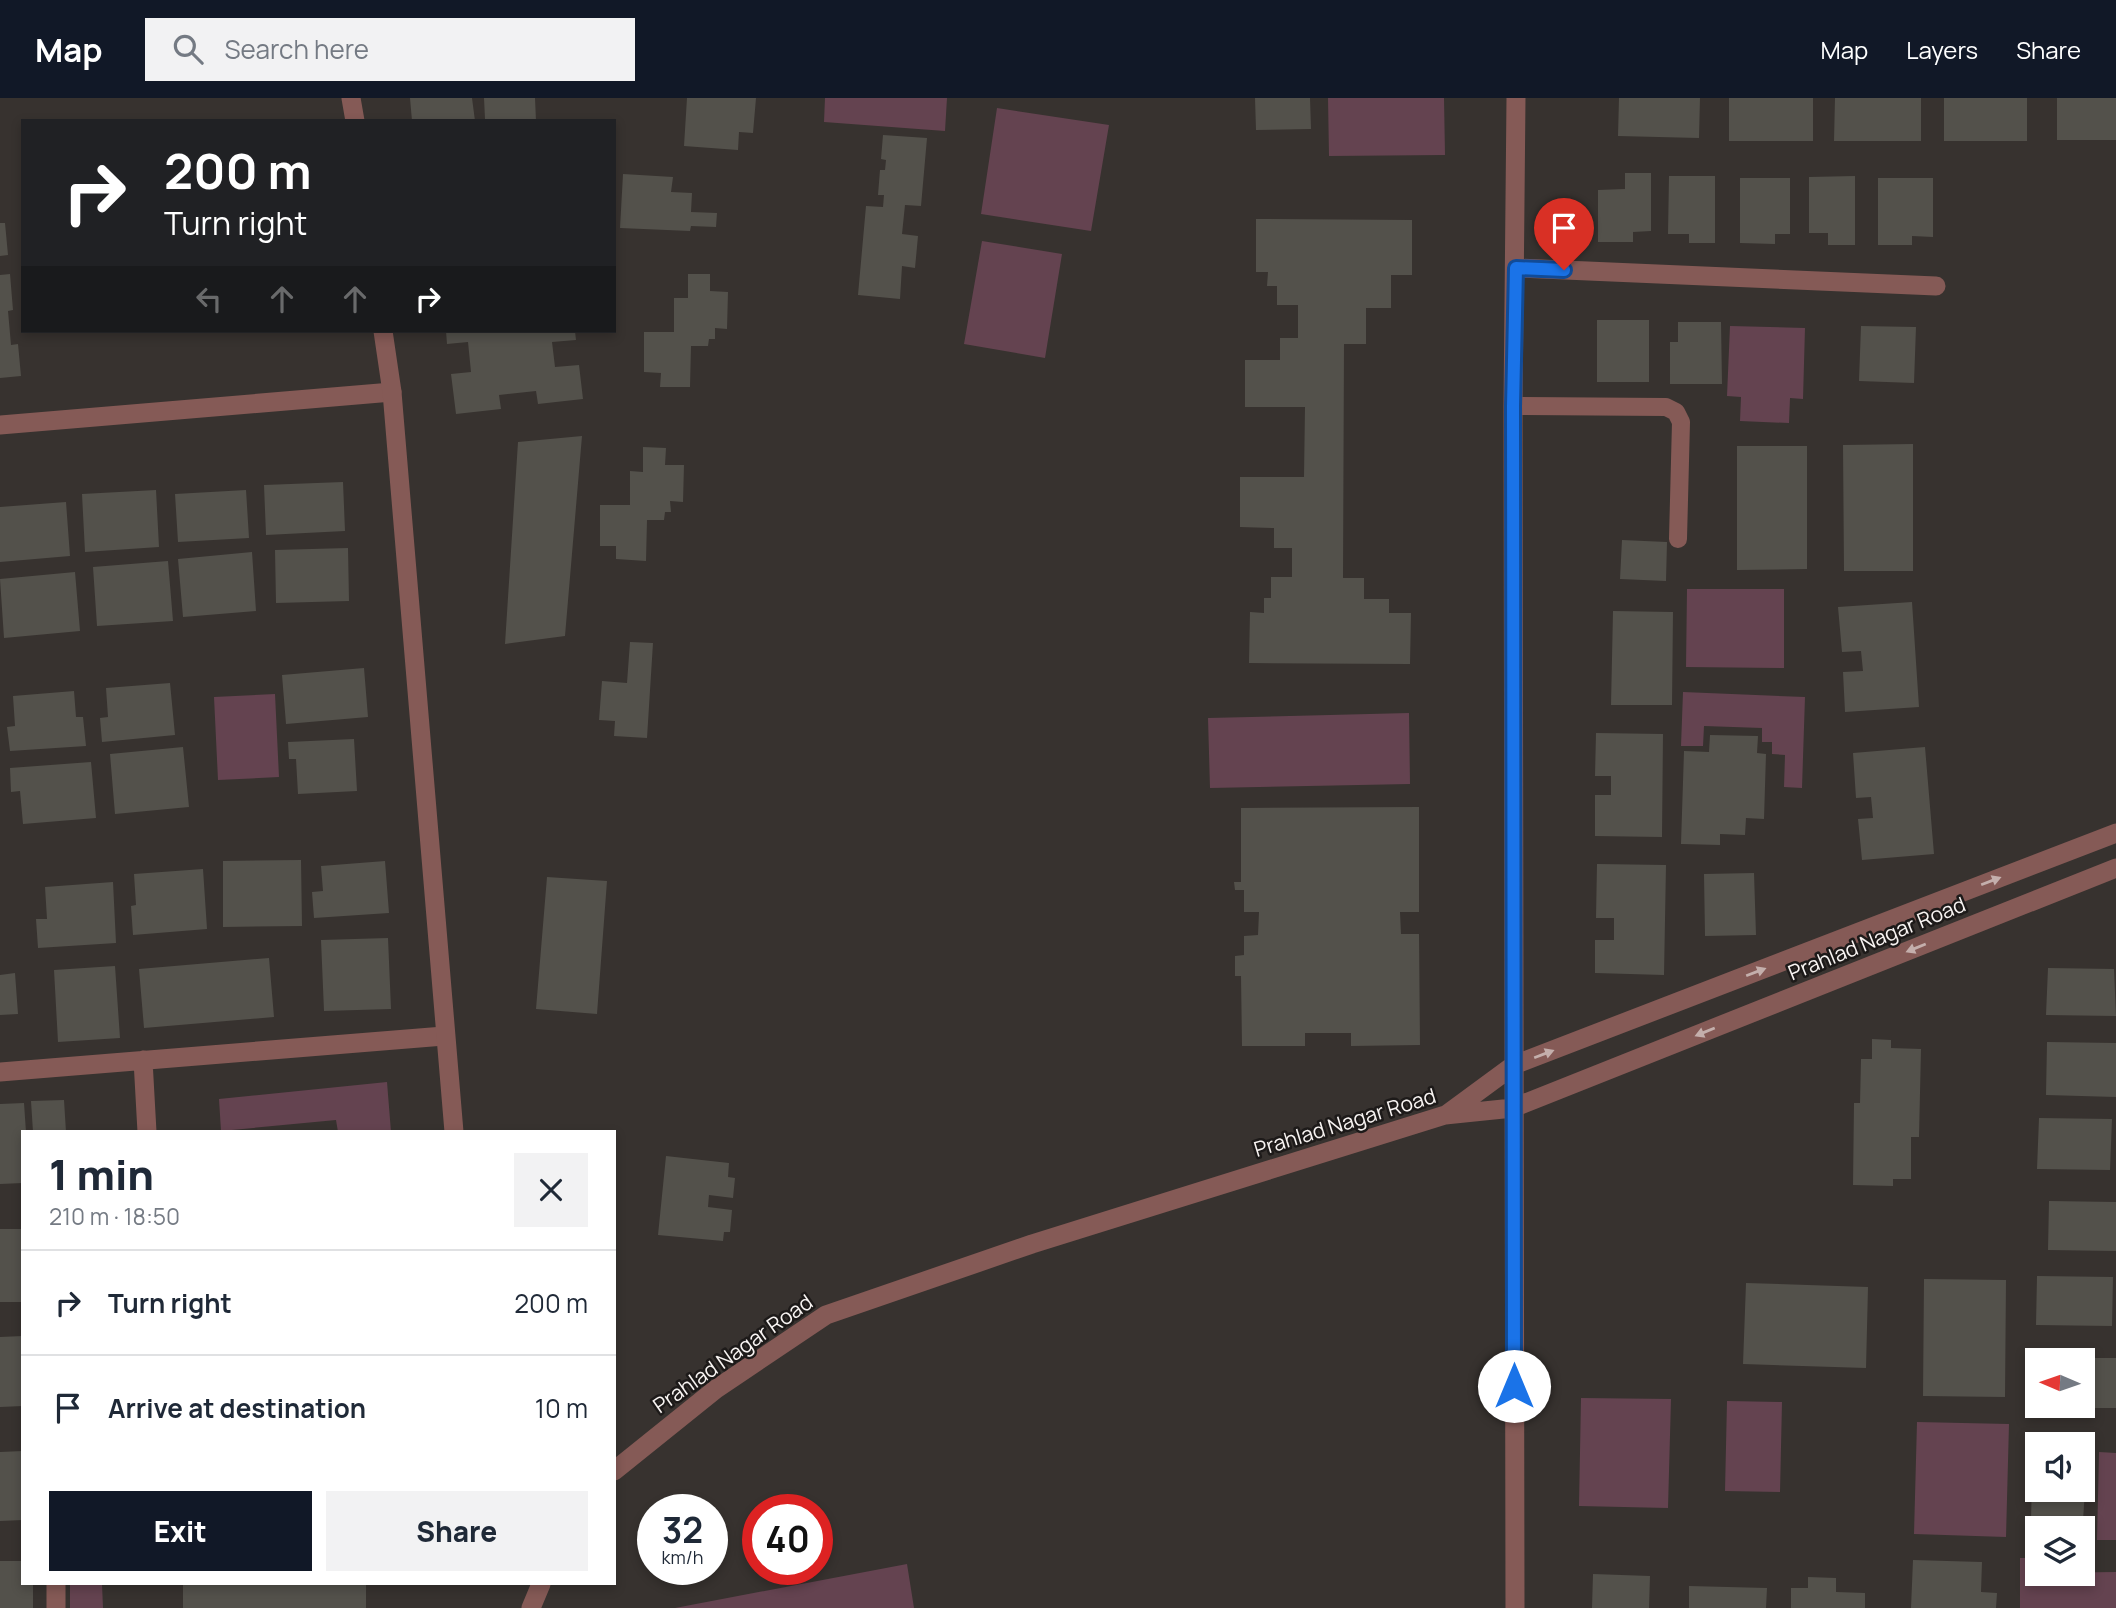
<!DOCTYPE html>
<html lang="en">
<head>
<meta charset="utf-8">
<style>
	:root { --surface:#fff; --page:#f2f2f3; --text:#1f2937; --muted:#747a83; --line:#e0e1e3; --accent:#111827 }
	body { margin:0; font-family:Manrope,sans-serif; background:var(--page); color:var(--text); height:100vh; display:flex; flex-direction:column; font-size:26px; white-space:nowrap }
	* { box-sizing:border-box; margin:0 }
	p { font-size:23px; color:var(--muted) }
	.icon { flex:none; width:38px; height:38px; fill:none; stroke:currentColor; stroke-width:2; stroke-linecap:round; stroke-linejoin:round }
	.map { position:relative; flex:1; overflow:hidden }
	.side { position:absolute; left:21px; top:1032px; width:595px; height:455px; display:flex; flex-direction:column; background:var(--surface); border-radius:0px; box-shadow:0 4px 10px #0003 }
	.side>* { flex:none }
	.hud { position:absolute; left:21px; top:21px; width:595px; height:214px; border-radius:0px; box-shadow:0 4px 10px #0003; background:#202124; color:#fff; overflow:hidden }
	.needle { width:46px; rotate:272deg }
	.tools { position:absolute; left:2025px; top:1250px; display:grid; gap:14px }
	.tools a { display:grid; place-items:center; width:70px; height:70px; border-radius:0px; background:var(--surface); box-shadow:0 4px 10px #0003; font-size:35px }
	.speed { position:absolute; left:637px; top:1396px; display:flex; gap:14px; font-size:35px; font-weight:700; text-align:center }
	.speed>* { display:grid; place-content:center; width:91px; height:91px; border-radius:50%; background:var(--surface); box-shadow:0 4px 10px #0003; line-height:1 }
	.speed small { font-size:18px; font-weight:400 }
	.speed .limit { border:10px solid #d22; background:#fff; color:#111 }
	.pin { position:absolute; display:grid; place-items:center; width:60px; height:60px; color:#fff; margin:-72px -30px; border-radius:50% 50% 50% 0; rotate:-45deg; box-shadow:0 0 7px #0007 }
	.pin .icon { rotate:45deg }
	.me { position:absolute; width:77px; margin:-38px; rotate:0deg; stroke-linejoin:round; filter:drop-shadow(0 0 5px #0008) }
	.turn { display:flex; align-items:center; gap:24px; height:147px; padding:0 28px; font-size:32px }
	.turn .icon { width:91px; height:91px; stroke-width:2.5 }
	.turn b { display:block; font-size:49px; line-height:60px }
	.lanes { display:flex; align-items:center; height:66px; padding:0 28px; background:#0003; justify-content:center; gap:35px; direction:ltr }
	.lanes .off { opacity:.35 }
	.round { display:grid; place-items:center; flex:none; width:74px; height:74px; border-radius:0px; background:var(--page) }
	.overview { display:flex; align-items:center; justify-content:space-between; height:119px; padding:0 28px }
	h1 { font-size:42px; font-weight:800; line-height:52px }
	.action { display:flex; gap:14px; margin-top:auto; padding:14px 28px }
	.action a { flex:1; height:80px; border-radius:0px; background:var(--accent); color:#fff; font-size:28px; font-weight:800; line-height:80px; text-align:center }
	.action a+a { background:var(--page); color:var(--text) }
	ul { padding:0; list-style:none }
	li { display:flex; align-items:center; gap:21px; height:105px; padding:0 28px; border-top:2px solid var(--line) }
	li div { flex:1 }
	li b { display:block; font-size:26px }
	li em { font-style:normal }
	header { display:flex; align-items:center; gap:42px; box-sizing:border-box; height:98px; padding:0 35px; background:var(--accent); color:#fff }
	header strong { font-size:33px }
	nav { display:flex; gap:38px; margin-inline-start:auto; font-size:24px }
	.search { width:490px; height:63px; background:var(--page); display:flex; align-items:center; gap:18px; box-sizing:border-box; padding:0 24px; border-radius:0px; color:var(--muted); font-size:26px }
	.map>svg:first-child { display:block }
</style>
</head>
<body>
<header>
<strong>Map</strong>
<div class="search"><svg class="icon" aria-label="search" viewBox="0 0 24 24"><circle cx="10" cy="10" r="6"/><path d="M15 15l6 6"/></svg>Search here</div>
<nav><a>Map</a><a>Layers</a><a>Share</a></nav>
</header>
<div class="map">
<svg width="2116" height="1510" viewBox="0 0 2116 1510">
	<rect width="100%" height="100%" fill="#37322f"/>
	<path fill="#644350" d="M825,0H947L945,33L824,24Z
		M1328,0H1444L1445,57L1329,58Z
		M997,10L1109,27L1091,133L981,116Z
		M982,143L1062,156L1045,260L964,246Z
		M1730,228L1805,230L1803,301L1790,300L1789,325L1740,323L1741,299L1727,298Z
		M1687,491H1784V570L1686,569Z
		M1683,594L1805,599L1802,690L1784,689L1785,657L1772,656V644H1762V630L1704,628L1703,648H1681Z
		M275,596L279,679L218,682L214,599Z
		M1409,615L1410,686L1210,690L1208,620Z
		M387,984L391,1034H338L336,1022L221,1033L219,1001Z
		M1581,1300L1671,1301L1668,1410L1579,1408Z
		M1727,1303L1782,1304L1780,1394L1725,1393Z
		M1917,1324L2009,1326L2006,1439L1914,1436Z
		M2099,1354L2116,1355V1442H2097Z
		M2020,1460H2037V1475L2116,1474V1510H2020Z
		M907,1466L914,1510H675Z
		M70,1486H102L103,1510H122H70Z"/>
	<path fill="#53514b" d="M410,0H472L475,23H412Z
		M484,0H535L536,23L485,21Z
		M687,0H756L753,35L739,34L738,52L684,48Z
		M1255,0H1310L1311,31L1256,32Z
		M1619,0H1700L1699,40L1618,38Z
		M1729,0H1813V43H1729Z
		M1835,0H1921V43H1834Z
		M1944,0H2027V43H1944Z
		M2057,0H2116V42H2057Z
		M883,37L927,40L921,108L905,107L902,136L918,138L915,170L902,168L900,201L858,197L866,108L883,109L884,97H878L880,72H885L886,62L881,61Z
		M1625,75H1651V133L1633,134V144H1598V92L1625,91Z
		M623,76L673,79L671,94L692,95L691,114L717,115L716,129L691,128L690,133L620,130Z
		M1669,78H1715V145H1689V136H1668Z
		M1855,78V147H1828V135H1809V79Z
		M1740,80H1790V136H1775V146L1740,145Z
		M1878,80H1933V139L1912,138V147H1878Z
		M1256,121L1412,122V177H1391V210H1366V246H1344L1343,480H1364V501H1389V515H1411L1410,566L1249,565L1250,514L1264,515V500H1271V479H1292V450H1274V430L1240,429V379H1304L1305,309H1245V262H1280V240H1298V207H1277V188H1267L1268,174H1256Z
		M0,125H5L8,157L0,158Z
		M10,176L13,212L8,213L11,247L18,246L21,278L0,280V177Z
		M688,176H710V193L728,194L727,231L715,230V241H709L708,248H691L690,289H660L661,275L644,274V234H674V200H688Z
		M1597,222H1649V284H1597Z
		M1678,224H1721L1722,286H1670V244H1678Z
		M1861,228L1916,229L1914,285L1859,283Z
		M446,233H575L576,242L552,244L555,269L579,267L583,301L538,306L536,293L499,297L501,311L456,316L451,276L471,274L468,244L447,246Z
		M582,338L565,538L505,546L518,344Z
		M1913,346V473H1844L1843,347Z
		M1737,348H1807V471L1737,472Z
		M643,349L666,350L665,367H684L683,404L670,403L671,414H665L664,422H647L646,463L616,461V448H600V407H630V373L643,374Z
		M343,384L345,433L266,437L264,387Z
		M156,392L159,449L85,454L82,396Z
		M246,392L249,440L178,444L175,396Z
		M66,404L70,458L0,464V409Z
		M1622,442L1667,444L1666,483L1620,481Z
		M348,450L349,503L276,505L275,452Z
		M252,454L256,513L183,519L178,461Z
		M168,463L173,523L97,528L93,469Z
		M75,474L80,533L4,540L0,481Z
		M1912,504L1919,609L1845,614L1843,574L1863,573L1861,553L1842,554L1838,509Z
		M1613,513L1673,514L1672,607H1611Z
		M630,544L653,545L647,640L614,638L615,623L599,622L602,583L627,585Z
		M364,570L368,619L286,626L282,577Z
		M170,585L175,637L102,644L100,620L108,619L106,590Z
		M74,593L76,619H83L86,648L10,653L7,629L15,628L13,598Z
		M1596,635L1663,636L1662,739L1595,738V697H1611V678H1595Z
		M1710,637L1758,638L1757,655L1766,656L1764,721L1746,720L1745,737L1720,736V747L1681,746L1684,653L1709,654Z
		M354,641L357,693L298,696L296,661H289L288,644Z
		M183,649L189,709L115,716L110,656Z
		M1925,649L1934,756L1862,762L1858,721L1873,720L1871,699L1856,700L1853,655Z
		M91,664L96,720L23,726L20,693L11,694L10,670Z
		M1419,709V814H1400L1401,836H1419L1420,947L1351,948V935H1305V948H1242L1241,878H1235V858L1244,857V838L1258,837L1259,814H1244V792H1235L1234,784H1241V710Z
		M301,762L302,828L223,829V763Z
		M385,763L389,815L314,820L312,794L323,793L321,768Z
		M1597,766L1666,767L1664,877L1595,875V842H1614V820H1596Z
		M203,771L207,831L133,837L131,808L136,807L134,776Z
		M1754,775L1756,837L1705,838L1704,776Z
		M547,779L607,783L597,916L536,911Z
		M113,784L116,845L38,850L36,821H47L45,789Z
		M388,840L391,911L324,913L321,842Z
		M269,860L274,919L144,930L139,871Z
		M115,868L120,940L58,944L54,872Z
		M2048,870L2114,871L2116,918L2046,917Z
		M15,875L18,916L0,917V877Z
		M1872,941L1891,942V950L1921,951L1919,1039H1911V1081H1893V1088L1853,1087L1854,1005H1860L1861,961H1872Z
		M2047,944L2116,945V999L2046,997Z
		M64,1002L66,1034H33L31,1003Z
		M24,1005L26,1034H23V1085L0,1086V1006Z
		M2039,1020L2112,1021L2110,1072L2037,1071Z
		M666,1058L729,1065L728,1079L735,1080L733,1100L709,1097L708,1109L732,1112L730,1134H724L723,1143L658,1137Z
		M2049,1103L2116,1104V1153L2048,1152Z
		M0,1131H23V1204H0Z
		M2037,1178L2113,1179L2112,1228L2036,1227Z
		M1924,1181L2006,1182L2005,1299L1923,1298Z
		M1746,1185L1868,1189L1866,1270L1743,1266Z
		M23,1238V1308L0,1309V1239Z
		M2082,1260H2116V1310H2072V1307H2082Z
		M2033,1347H2037V1391H2085L2083,1423L2031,1421Z
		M23,1353V1422L0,1423V1354Z
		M1913,1462L1982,1464L1981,1494L1997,1495L1996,1510H1911Z
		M0,1463H23V1486H33V1510H0Z
		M1593,1476L1650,1478L1649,1510H1592Z
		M1808,1479L1836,1480V1494L1865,1495V1510H1791V1490H1808Z
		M183,1486H366V1510H183Z
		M1689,1488L1767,1490L1766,1510H1689Z"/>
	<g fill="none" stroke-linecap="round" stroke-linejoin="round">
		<path stroke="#855a56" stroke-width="18" d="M1513,308L1666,309L1676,314L1681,324L1678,441"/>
		<path stroke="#855a56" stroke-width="19" d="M1516,170L1936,188
			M0,327L392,294
			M143,962L147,1034
			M0,974L444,938
			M56,1510V1486"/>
		<path stroke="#855a56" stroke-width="19" d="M351,0L355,23
			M383,233L392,294L454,1034
			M1446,1017L1514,967L2116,735
			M614,1373L716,1291L826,1217L1032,1146L1445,1017L1513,1010L2116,770
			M531,1510L541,1486
			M1515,1510L1513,308L1516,0"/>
	</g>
	<defs><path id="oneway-solid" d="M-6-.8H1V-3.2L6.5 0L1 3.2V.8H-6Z" transform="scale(1.75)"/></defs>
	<g fill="#c4afac">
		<use href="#oneway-solid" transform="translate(1991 783) rotate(-21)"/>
		<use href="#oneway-solid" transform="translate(1916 850) rotate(158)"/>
		<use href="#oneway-solid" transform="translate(1756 874) rotate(-21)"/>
		<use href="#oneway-solid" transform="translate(1705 934) rotate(158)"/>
		<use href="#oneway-solid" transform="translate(1544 956) rotate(-21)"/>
	</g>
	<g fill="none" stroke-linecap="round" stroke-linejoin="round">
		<defs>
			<path id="route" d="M1514,1288L1513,308L1516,170L1564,172"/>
		</defs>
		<use href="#route" stroke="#114b97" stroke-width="18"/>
		<use href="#route" stroke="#1a73e8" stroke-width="12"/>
	</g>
	<g text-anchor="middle" stroke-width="5" stroke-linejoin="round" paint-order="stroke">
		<g font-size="21" fill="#f8f4f2" stroke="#1d1a19">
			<text transform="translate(1877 841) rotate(-22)" y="7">Prahlad Nagar Road</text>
			<text transform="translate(1345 1025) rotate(-17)" y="7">Prahlad Nagar Road</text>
			<text transform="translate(733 1256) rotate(-35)" y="7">Prahlad Nagar Road</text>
		</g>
	</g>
</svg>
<div class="tools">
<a><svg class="needle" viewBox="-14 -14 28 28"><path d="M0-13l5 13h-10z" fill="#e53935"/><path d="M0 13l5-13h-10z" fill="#747a83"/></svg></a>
<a><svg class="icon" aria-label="sound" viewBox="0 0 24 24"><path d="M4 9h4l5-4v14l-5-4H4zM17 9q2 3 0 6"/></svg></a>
<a><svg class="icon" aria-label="layers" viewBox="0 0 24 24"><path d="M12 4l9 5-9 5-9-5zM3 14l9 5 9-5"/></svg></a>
</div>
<div class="speed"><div>32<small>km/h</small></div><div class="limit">40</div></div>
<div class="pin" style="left:1564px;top:172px;background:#d93025"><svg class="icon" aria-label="arrive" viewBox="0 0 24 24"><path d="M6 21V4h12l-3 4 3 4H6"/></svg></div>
<svg class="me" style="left:1514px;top:1288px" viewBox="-20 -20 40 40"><circle r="19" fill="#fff"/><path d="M0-13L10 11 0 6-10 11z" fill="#1a73e8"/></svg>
<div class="hud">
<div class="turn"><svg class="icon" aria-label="right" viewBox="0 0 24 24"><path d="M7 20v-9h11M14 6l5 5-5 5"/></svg><div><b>200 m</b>Turn right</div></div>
<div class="lanes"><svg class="icon off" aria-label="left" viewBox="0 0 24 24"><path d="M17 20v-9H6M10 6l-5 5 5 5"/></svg><svg class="icon off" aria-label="ahead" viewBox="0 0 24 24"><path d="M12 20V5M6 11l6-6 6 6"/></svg><svg class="icon off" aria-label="ahead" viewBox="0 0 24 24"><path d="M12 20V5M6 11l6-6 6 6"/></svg><svg class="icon" aria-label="right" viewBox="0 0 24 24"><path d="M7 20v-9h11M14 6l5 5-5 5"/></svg></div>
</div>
<section class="side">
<div class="overview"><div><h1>1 min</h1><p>210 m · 18:50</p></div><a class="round"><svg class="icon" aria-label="close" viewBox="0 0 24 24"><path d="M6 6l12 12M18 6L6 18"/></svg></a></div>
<ul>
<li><svg class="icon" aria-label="right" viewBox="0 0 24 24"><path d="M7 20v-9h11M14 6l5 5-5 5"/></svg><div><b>Turn right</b></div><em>200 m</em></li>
<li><svg class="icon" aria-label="arrive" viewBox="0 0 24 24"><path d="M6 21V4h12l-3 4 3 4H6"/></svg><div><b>Arrive at destination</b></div><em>10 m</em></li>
</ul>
<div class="action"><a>Exit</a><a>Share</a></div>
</section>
</div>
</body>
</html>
